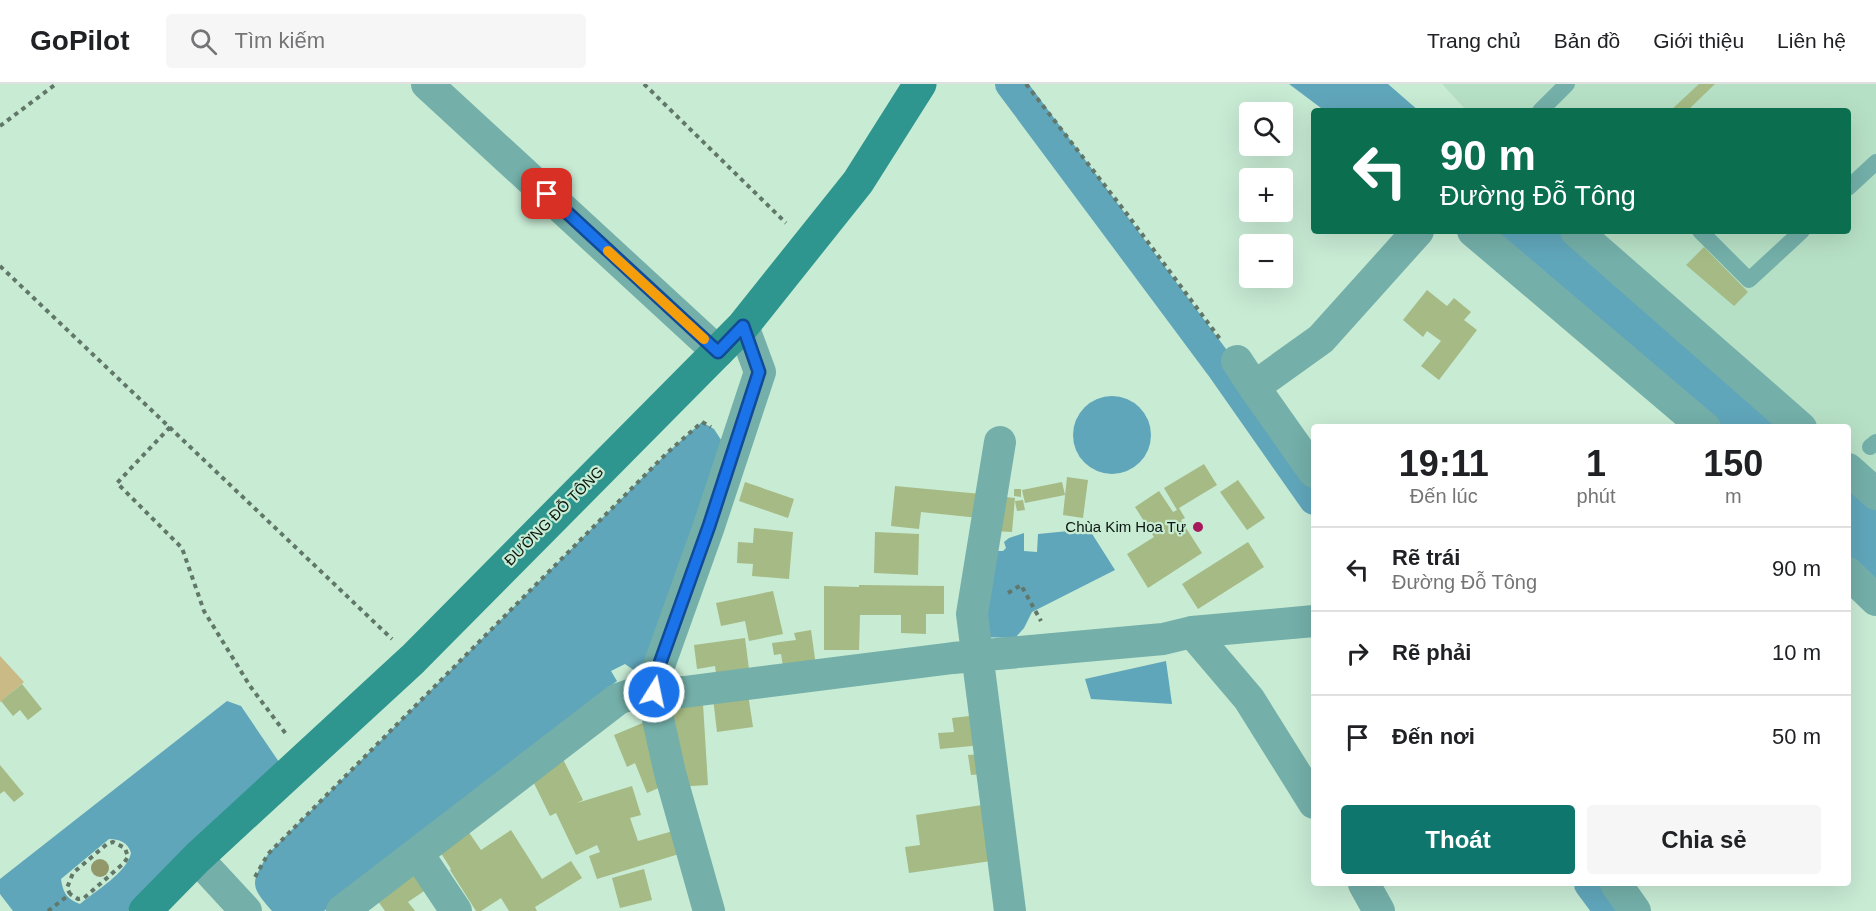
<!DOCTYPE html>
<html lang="vi">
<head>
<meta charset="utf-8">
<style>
	:root { --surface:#fff; --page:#f6f6f6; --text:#202124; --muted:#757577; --line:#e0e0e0; --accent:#0f766e }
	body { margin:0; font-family:Arial,sans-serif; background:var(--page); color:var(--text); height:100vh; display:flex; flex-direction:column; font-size:22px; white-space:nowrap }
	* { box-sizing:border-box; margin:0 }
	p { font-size:20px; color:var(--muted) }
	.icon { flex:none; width:33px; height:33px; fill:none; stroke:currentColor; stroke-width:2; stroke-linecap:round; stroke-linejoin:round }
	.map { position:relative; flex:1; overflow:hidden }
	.drawer { position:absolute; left:1311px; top:340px; width:540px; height:462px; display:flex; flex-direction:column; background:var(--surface); border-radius:6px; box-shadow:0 6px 24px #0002 }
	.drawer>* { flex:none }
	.banner { position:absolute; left:1311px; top:24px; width:540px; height:126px; border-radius:6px; box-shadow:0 6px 24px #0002; background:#0b6e4f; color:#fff; overflow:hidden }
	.controls { position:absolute; left:1239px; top:18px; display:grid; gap:12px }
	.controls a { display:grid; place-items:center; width:54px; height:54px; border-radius:6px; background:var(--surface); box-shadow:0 6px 24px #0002; font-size:30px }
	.pin { position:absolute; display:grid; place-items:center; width:51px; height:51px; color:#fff; margin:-26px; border-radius:12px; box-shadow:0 3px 9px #0006 }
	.me { position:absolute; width:66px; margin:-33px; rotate:10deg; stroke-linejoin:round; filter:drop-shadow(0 0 4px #0008) }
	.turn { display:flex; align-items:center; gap:21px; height:126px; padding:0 30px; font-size:27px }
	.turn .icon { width:78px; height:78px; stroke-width:2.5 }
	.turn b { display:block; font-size:42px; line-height:51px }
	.eta { display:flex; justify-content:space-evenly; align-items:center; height:102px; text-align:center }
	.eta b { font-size:36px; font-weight:700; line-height:42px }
	.button { display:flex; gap:12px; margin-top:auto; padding:12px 30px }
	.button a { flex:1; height:69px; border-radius:6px; background:var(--accent); color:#fff; font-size:24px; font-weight:700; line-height:69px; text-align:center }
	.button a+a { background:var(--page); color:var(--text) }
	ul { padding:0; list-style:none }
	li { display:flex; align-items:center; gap:18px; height:84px; padding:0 30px; border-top:2px solid var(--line) }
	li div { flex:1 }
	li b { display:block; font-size:22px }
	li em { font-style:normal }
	header { display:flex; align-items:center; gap:36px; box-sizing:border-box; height:84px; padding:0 30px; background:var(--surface); border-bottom:2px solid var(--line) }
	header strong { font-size:28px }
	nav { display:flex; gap:33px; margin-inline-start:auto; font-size:21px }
	.search { width:420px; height:54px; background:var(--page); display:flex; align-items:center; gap:15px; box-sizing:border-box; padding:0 21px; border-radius:6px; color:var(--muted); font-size:22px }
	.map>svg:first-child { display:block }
</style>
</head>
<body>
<header>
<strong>GoPilot</strong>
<div class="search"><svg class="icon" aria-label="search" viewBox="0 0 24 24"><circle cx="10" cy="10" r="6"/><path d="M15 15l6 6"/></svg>Tìm kiếm</div>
<nav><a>Trang chủ</a><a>Bản đồ</a><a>Giới thiệu</a><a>Liên hệ</a></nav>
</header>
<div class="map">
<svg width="1876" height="827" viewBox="0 0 1876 827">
	<rect width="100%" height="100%" fill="#c8ebd4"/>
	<path fill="#b6e0c5" d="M1442,0H1876V424L1848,398V344L1788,343L1719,281L1560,147H1848V27H1467Z"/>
	<path fill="#caba85" d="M0,572L24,598L0,618Z"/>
	<path fill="#60a6bb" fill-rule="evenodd" d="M1289,0H1388L1419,27H1325Z
		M1478,147H1560L1719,281L1788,343H1698Z
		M1073 351a39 39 0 1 1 78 0a39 39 0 1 1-78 0Z
		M702,338L714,345L725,362L650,576L635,587L625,580L611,587L617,597L324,827H272C249,801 251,799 268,770L666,370Z
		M1848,398L1876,424V502L1848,477Z
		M1089,445L1115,486L1032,528L1024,544L1015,554L979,553L998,467H1003L1006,464L1004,458L1009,454L1024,449V467L1037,468L1038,450Z
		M1166,577L1172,620L1091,615L1085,595Z
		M227,617L241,622L279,678L166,784L128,827H13L0,810V795ZM109,755C119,755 128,758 131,769C127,789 95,807 80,820C67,815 63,809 61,795Z"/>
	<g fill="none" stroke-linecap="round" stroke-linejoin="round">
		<path stroke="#60a6bb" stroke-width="30" d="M1010,0L1220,282L1314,416
			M1589,800L1609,827"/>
	</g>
	<path fill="#a5ba84" d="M1699,0H1715L1687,27H1670Z
		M1704,163L1748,208L1734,222L1686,181Z
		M1427,206L1447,222L1454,214L1471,228L1464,236L1477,246L1439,296L1421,282L1441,257L1427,247L1423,253L1403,236Z
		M1204,380L1217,401L1179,424L1185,434L1181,436L1202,469L1148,504L1127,470L1154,453L1135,423L1159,407L1173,428L1177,426L1164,404Z
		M1067,393L1088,396L1083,434L1063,431Z
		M1238,396L1265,434L1247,446L1220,408Z
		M745,398L794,415L788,434L739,417Z
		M1062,398L1065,411L1025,419L1022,406Z
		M895,402L981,410L979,434L921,428L919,445L891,442Z
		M1014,405H1021V413L1014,412Z
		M996,412L1015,414L1012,448L993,447Z
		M1023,416L1025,426L1017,427L1015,417Z
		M754,444L793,448L789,495L752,492L753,480L737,479L738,458L753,459Z
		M875,448L919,450L918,491L874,489Z
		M1248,458L1264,483L1198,525L1182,500Z
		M859,501L944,502V530H926V550L901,549V531H860L859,566H824V502L859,503Z
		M773,507L783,550L749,557L745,537L721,542L716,519Z
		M811,546L816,582H783L781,570L774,571L772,559L796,556L794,549Z
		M745,554L750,593L717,597L715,582L697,585L694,561Z
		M22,600L42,625L28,636L20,626L13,632L1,617Z
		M748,610L753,643L717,648L713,614Z
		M703,620L708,701L676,703L671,622Z
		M979,631L982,661L940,665L938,649L954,648L952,634Z
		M645,638L670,699L647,709L635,679L627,683L614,651Z
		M981,670L983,690L971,691L968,671Z
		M562,673L583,716L577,719L632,702L641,731L630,734L638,757L673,747L679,770L597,795L589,772L600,768L597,761L576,771L556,729L550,732L529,689Z
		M0,681L24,710L14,718L4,707L0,710Z
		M982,721L991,777L909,789L905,763L920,761L916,731Z
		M511,746L542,795L571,777L582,794L535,823L537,827H509L501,814L481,827H476L450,786L451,785L439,766L468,747L481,766Z
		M419,782L433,801L408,818L415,827H385L375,813Z
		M644,785L652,816L620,824L612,794Z"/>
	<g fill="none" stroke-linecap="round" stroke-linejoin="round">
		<path stroke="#617769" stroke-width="4" stroke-dasharray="4.5 4.5" stroke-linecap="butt" d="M644,0L786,139
			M1026,0L1127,130L1220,255
			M0,42L56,0
			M0,182L392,555
			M170,343L117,399L182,464L204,527L250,602L286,650
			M1008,509L1021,501L1041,537
			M255,793L268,770L666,370L702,338L711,343
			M48,827L70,810L67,804L73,789L107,760L113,758L125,764L128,773L124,779L84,814L78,815L70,810"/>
		<path stroke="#74afa9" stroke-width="16" d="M1540,27L1567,0
			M1848,104L1876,78
			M1700,147L1749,196L1802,147
			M1870,363L1876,358"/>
		<path stroke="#74afa9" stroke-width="32" d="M427,0L718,268
			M1473,147L1705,344
			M1576,147L1801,344
			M1237,277L1254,303
			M1000,358L972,530L1010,827
			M1848,385L1876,410
			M1314,388L1254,303L1321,255L1418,147
			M1848,489L1876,516
			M1192,548L1314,537
			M418,770L456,827
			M197,774L246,827
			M1364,800L1379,827
			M1616,800L1635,827
			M342,827L618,615L638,608H684L953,574L1163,555L1192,548L1249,615L1314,719
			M709,827L670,689L654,617L655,593L709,442L760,288L743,242"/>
		<path stroke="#2e968e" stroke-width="33" d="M145,827L197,774L413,575L743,242L858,98L920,0"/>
	</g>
	<circle fill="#929869" cx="100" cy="784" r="9"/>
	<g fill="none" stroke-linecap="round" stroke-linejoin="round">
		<defs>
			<path id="route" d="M547,110L718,268L743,242L759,288L709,442L655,593L654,608"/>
		</defs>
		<use href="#route" stroke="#114b97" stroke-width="15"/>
		<use href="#route" stroke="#1a73e8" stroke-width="10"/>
		<path stroke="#f59e0b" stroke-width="10" d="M608,167L704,255"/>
	</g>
	<circle fill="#a7195a" stroke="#c8ebd4" stroke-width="2" cx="1198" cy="443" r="6"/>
	<g text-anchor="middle" stroke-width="4.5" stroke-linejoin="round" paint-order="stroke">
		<g font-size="15" fill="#0a160f" stroke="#c8ebd4">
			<text transform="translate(554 432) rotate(-45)" y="5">ĐƯỜNG ĐỖ TÔNG</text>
		</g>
		<g font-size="15" fill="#0a160f" stroke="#c8ebd4" text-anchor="end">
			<text x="1186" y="448">Chùa Kim Hoa Tự</text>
		</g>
	</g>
</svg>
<div class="controls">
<a><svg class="icon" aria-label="search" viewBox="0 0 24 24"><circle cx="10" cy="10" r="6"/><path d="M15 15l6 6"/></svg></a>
<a>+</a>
<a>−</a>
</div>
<div class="pin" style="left:547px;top:110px;background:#d93025"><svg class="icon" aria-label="arrive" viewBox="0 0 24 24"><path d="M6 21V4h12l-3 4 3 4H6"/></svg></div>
<svg class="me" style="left:654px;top:608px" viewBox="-20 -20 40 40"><circle r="17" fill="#1a73e8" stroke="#fff" stroke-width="3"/><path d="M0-11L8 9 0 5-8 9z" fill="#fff"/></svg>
<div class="banner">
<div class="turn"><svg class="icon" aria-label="left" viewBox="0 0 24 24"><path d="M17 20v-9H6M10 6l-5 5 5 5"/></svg><div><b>90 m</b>Đường Đỗ Tông</div></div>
</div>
<section class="drawer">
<div class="eta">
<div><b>19:11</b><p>Đến lúc</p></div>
<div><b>1</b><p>phút</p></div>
<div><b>150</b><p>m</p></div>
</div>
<ul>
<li><svg class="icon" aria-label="left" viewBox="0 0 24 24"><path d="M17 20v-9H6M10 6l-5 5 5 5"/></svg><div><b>Rẽ trái</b><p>Đường Đỗ Tông</p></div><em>90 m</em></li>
<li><svg class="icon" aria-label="right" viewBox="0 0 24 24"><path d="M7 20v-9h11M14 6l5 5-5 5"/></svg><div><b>Rẽ phải</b></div><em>10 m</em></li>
<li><svg class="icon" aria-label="arrive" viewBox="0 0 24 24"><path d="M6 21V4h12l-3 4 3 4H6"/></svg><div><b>Đến nơi</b></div><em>50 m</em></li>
</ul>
<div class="button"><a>Thoát</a><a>Chia sẻ</a></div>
</section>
</div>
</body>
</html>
